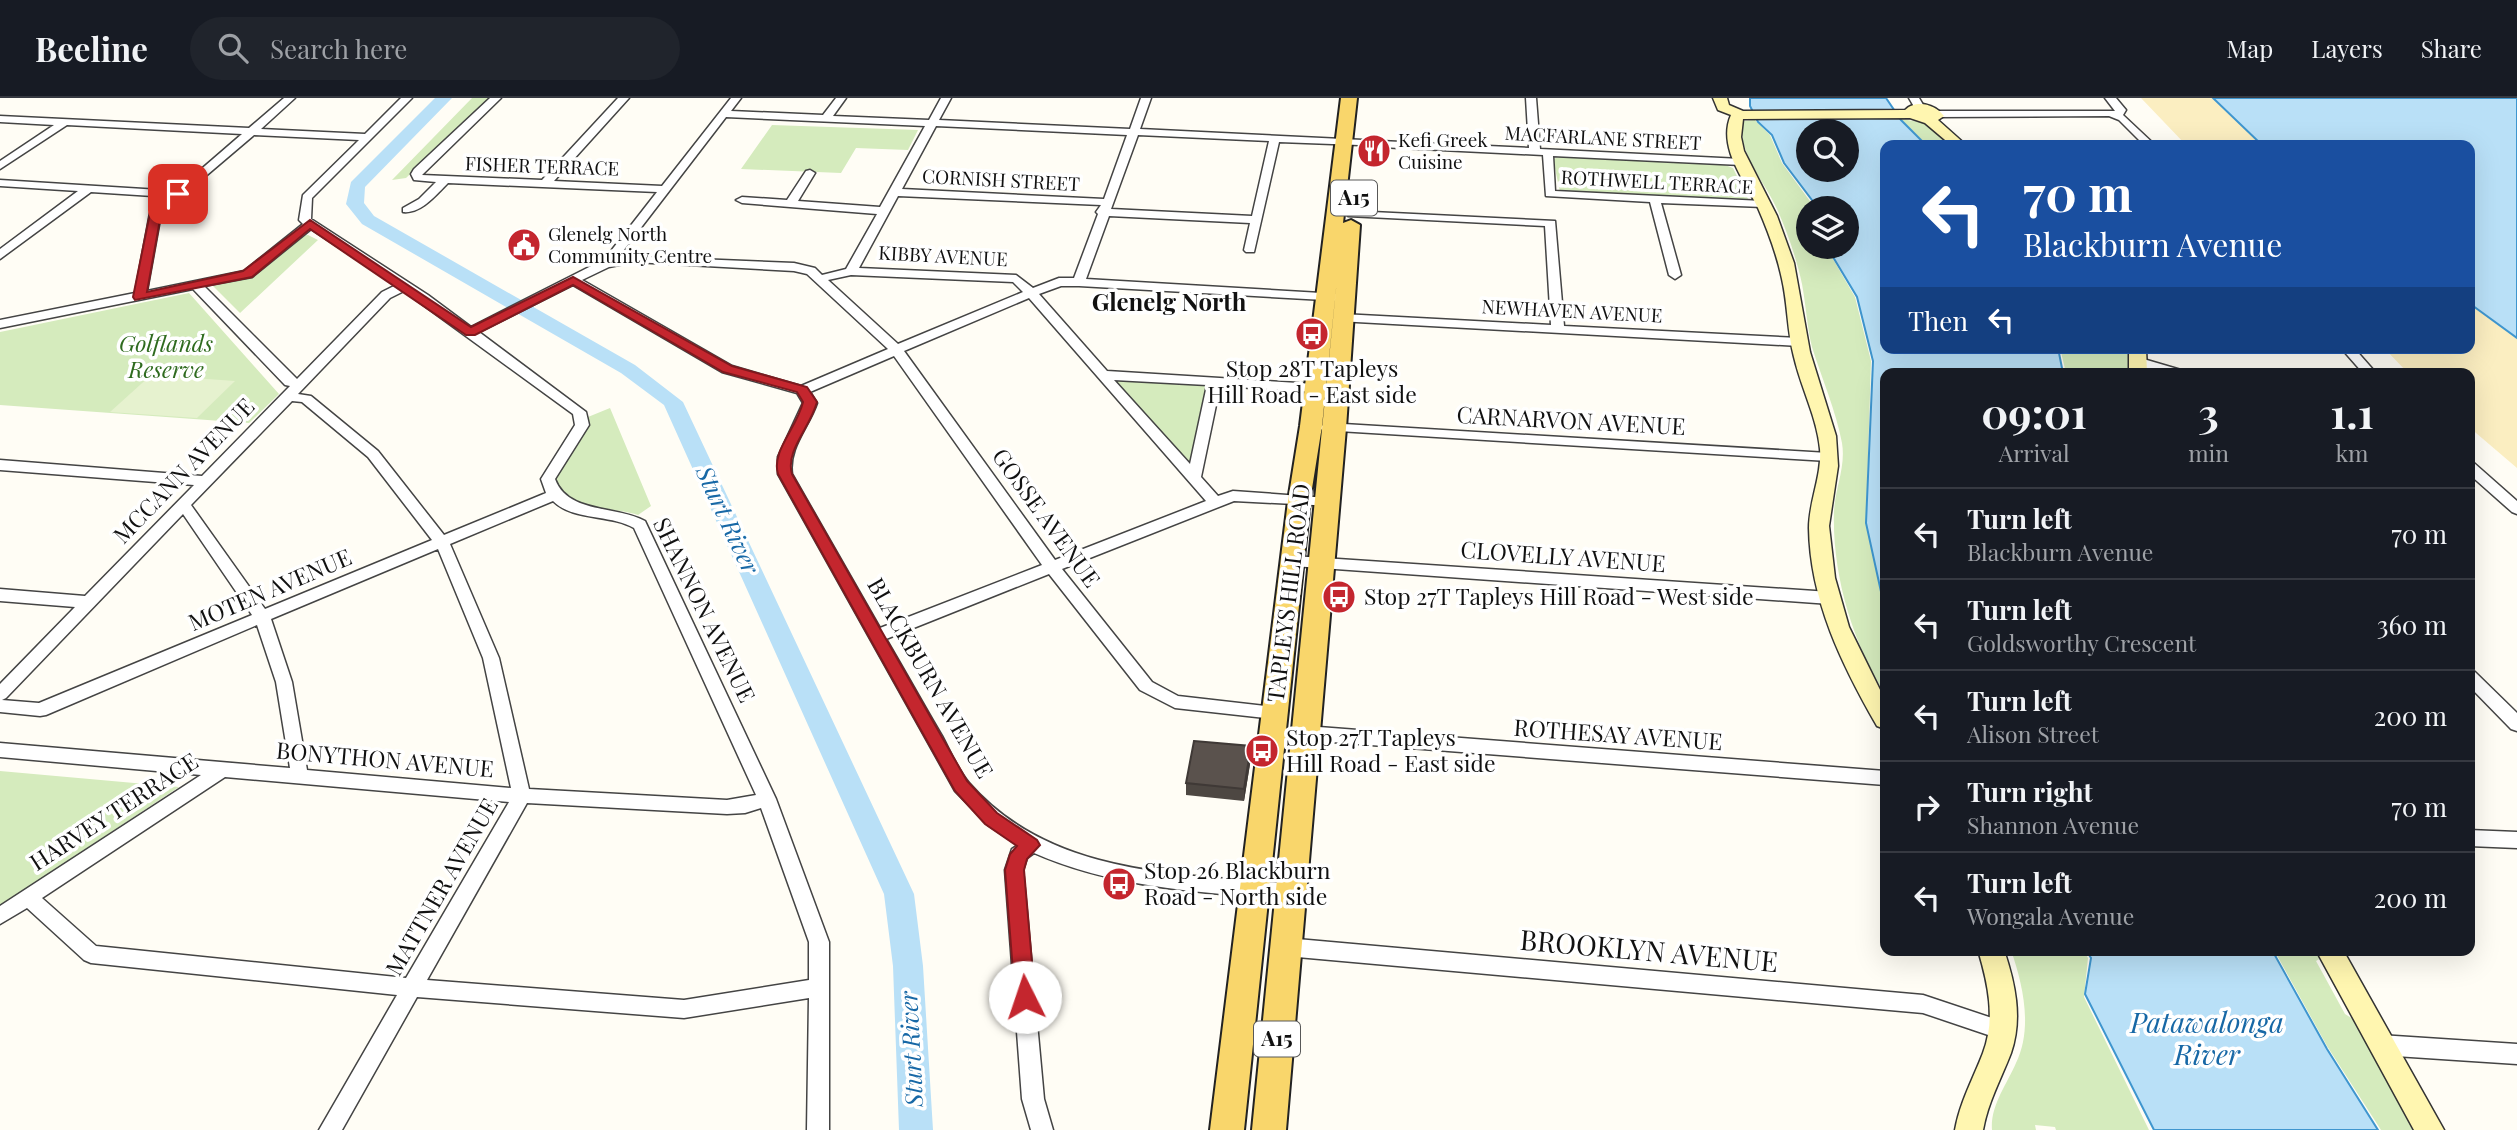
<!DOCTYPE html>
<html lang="en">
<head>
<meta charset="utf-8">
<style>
	:root { --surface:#171b24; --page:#20242c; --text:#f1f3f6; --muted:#9ea1a6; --line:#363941 }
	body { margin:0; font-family:"Playfair Display",serif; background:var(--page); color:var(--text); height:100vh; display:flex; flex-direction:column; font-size:26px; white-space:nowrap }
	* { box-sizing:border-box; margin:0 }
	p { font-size:23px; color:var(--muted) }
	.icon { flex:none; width:38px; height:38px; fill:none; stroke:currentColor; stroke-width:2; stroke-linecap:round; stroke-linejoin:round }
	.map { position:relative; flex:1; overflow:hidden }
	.details { position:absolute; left:1880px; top:270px; width:595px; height:588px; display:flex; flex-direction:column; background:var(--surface); border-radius:14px; box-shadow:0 7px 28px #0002 }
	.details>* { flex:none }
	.guide { position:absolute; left:1880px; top:42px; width:595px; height:214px; border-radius:14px; box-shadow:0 7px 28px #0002; background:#1a4fa0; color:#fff; overflow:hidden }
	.tools { position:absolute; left:1796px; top:21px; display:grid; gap:14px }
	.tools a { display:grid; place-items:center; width:63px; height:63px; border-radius:50%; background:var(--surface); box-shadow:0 7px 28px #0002; font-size:35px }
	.pin { position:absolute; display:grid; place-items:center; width:60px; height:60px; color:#fff; margin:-30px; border-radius:14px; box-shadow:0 4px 10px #0006 }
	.me { position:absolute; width:77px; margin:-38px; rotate:356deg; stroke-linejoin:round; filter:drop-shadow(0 0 5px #0008) }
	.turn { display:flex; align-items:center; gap:24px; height:147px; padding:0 28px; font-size:32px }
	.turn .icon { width:91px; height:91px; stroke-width:2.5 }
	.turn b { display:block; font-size:49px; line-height:60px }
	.then { display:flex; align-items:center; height:66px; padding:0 28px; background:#0003; gap:14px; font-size:26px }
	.eta { display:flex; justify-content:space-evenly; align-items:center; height:119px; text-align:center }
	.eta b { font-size:42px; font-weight:700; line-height:49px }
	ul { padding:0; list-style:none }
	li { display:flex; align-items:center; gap:21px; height:91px; padding:0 28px; border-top:2px solid var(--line) }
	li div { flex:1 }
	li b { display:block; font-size:26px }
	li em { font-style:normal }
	header { display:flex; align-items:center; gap:42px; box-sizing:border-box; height:98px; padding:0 35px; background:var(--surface); border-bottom:2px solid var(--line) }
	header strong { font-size:33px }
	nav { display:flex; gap:38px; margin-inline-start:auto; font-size:24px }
	.search { width:490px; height:63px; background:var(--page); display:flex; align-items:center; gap:18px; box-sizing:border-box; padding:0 24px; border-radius:38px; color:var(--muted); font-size:26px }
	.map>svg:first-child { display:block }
</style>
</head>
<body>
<header>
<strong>Beeline</strong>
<div class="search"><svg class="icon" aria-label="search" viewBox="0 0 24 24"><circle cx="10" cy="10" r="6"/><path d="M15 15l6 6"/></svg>Search here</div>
<nav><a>Map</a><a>Layers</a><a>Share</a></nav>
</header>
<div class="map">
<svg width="2517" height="1032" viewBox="0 0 2517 1032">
	<rect width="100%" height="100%" fill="#fffdf5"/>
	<path fill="#d5ebbd" d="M472,0H491L406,80L392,82Z
		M1901,21L1926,25L1952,47H1927Z
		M1755,22L1770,37L1782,65L1815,110H1808V149H1826L1855,199L1871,263L1866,425L1885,514V596C1852,544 1832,475 1834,414C1835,390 1846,369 1842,345C1836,313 1822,281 1812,249C1807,229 1806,207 1802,186C1797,162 1787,133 1777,111C1765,84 1736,53 1743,23Z
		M772,27L918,32L908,52L856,50L841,75L741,71Z
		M1559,59L1725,67L1733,70L1749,103L1560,94L1553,61Z
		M308,137L318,142L240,215L213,188L254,179L300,138Z
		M189,195L279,296L249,325L0,307V234Z
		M2060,250H2127L2131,260L2128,272L2124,275H2066Z
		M1115,282L1206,287L1191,366Z
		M610,310L651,408L638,417C614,408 556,415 556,379L584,335L588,319Z
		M0,673L179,689L0,808Z
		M2011,852H2083L2088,860L2084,899L2149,1032H2056L2055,1029L2035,1027L2036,1032H1992C1990,1008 2007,986 2016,965C2033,930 2023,887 2011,852Z
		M2274,852H2317L2321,860L2316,863L2345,916L2353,921L2404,1012L2419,1032H2381L2327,948Z"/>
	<path fill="#fbeec1" d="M2141,0H2213L2262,47H2186Z
		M2469,205L2517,240V370L2469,329V275H2408L2384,250H2469Z"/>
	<path fill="#e6f2cf" d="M151,277L235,283L197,320L110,314Z"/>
	<path fill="#b9e0f7" stroke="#3f96cf" stroke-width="2" fill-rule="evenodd" d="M1750,0H1886L1901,22L1926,47H1885V250H2058L2063,275H1885V512L1866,425L1873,263L1857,199L1827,149H1846V110H1818L1784,65L1772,37L1758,24L1750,8ZM1808,33H1846V72H1808Z
		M2213,0H2517V240L2469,205V47H2262Z
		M2086,852H2272L2327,951L2378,1032H2154L2085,896L2091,860Z"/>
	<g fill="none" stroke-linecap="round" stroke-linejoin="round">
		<path fill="#b9e0f7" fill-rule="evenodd" d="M435,0H452L365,89L364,105L374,118L635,267L683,304L914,796L923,868L933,1032H899L893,868L884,796L664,307L621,275L362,126L346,106L351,84Z"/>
		<defs>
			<path id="street" d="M284,0H295L261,31L365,36L401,0H412L312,100L311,121L428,197L471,229L601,163L613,160L611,153L657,94L448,85C436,97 421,116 403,114V110L419,101L436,84L414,82L411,76L414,71L490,0H501L422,77L542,82L618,0H629L554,83L662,88L731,0H741L731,13L823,17L836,0H846L833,18L929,22L941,0H951L939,22L1130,31L1141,0H1151L1140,31L1363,42V46L1359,47L1279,44L1254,154H1246L1244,152L1250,125L1109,118L1086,181L1338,196L1342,197V203L1079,188H1061L1039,196L1107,273L1314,286L1321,290L1314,294L1220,288L1201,379L1218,398L1233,393L1328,400L1333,402L1335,405L1333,408L1234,403L1062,471L1152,584L1178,598L1275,609L1281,610L1283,615L1281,620L1275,621L1175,610L1140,592L1049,476L886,541C905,573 923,606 942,638C950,653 958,672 969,685C1050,778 1178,776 1291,786L1298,788L1300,794L1298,800L1291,802C1203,794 1116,791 1034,755L1027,760L1023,772L1044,1001L1053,1032H1031L1022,1001L1005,772L1012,751L1018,747L988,727L955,693L778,376V359L803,305L797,295L722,274L573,187L479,234L586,314L589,327L555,381C568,416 615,407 645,423L776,701L829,844V1032H807L809,900L684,920L417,899L342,1032H319L397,897L91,865L84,862L27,810L0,826V808L201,677L0,659V645L290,670L276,584L257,527L46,617L40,618L0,614V586L75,509L0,503V491L85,498L194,387L0,372V362L202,378L290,288L285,287L193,191L0,230V222L135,195L150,115L168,99L91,94L0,161V151L78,93L0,88V82L176,93L242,36L67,27L0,71V63L54,27L0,24V18L249,30ZM726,19L925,28L880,109L798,103L815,75L810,72L806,73L787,102L742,99L736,102L742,105L877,116L846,171L822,177L815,170L794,165L624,158L623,153ZM936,28L1127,37L1104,101L902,91ZM254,37L359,42L303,97L299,122L303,126L244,173L147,193L161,116ZM1138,37L1269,43L1252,118L1111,111ZM898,98L1101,107L1096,114L1098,116L1074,180H1059L1033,190L1016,177L859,170ZM311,131L396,187L382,194L297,281L204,188L252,179ZM634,164L794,173L807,176L888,251L801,288L732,268L582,182L609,169ZM851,177L1013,184L1023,194L898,246L828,182ZM404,193L573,316L575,327L541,381L546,395L444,437L378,353L311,298L298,296L390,200ZM1029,200L1206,403L1055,462L904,253ZM894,258L1042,467L880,530L792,376C788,350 809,329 817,305L810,294ZM1114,282L1207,287L1190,366ZM292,303L302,304L368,359L432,442L265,511L191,407ZM553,403C573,423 610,416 634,430L756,697L727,702L529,691L499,560L450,446ZM183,416L252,517L39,605L2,602L6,600ZM438,451L483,560L511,690L307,672L292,584L271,521ZM225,679L509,704L406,880L96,848L42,800ZM527,705L727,716L745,715L761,710L809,844V882L684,902L427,882Z
				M1526,0H1536L1540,51L1741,61L1746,64L1741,67L1553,58L1555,93L1763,103L1769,106L1763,109L1661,105L1681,177L1675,181L1669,177L1650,104L1546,98L1543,57L1380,49L1375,46L1380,43L1529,50Z
				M1909,0H1919L1925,10L1924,12H1916Z
				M2105,0H2116L2126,12L2123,17L2155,47H2144L2119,22L2109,18L1937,19L1932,16L1937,13H2115Z
				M1352,113L1555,123L1564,228L1799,240L1805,244L1799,248L1338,223L1336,220L1342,216L1551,227L1545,128L1348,118L1346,116Z
				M2341,250H2354L2376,275H2363Z
				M2140,260L2181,272L2182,275H2162L2135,267L2134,264Z
				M1327,325L1828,355L1835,359L1828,363L1322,332L1320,329Z
				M2469,364L2474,365L2517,403V416L2512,414L2469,376Z
				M1293,458L1830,494L1838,500L1830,506L1293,468L1285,463Z
				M2469,572L2475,574L2517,615V633L2511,631L2469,588Z
				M1306,628L1885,673V687L1306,642L1300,640L1297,635L1300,630Z
				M2469,732L2517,734V750L2469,748Z
				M1286,840L1923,897L2010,926L2013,933L2010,940L2003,942L1923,915L1286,858L1279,855L1276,849L1279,843Z
				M2380,937L2517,946V966L2380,957L2373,954L2370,947L2373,940Z"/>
			<path id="secondary" d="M1713,0H1727L1729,7L1743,13L1905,12C1916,1 1935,6 1944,18L1938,22L1966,47H1951L1925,25L1910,20L1743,21L1741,39L1744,53L1777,118L1794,165L1810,254L1836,338L1838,368L1829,428L1835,480L1849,529L1885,602V631L1877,628C1842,567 1810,502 1809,430C1809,403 1822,378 1820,351C1817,319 1801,290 1794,259C1787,233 1788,207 1782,181C1777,157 1768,133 1758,110C1745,83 1717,49 1731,17L1718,12Z
				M2129,250H2146L2147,275H2129Z
				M1978,852H2004C2015,885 2023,920 2011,955C2001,981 1988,1004 1983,1032H1955C1960,1004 1973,981 1983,955C1996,921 1988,885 1978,852Z
				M2316,852H2343L2444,1032H2414Z"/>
			<path id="primary" d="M1341,0H1357L1343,125L1351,122L1360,127L1346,330L1286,1032H1252L1337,181L1322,328L1310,403L1244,1032H1210L1288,403L1300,328Z"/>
		</defs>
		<use href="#street" stroke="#444" stroke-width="3"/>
		<use href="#secondary" stroke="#333" stroke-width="3"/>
		<use href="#primary" stroke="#222" stroke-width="4"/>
		<use href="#street" fill="#fff" fill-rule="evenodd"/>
		<use href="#secondary" fill="#fff6b0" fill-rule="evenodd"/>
		<use href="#primary" fill="#f9d66b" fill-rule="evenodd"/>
	</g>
	<path fill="#4d4742" d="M1251,648V660L1244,703L1186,697V685Z"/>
	<path fill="#3f3936" d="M1251,648V660L1244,703V691Z"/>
	<path fill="#5a524d" stroke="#3f3936" stroke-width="2" d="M1194,643L1251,648L1244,691L1186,685Z"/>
	<path fill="#c4262e" stroke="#7f191e" stroke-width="2" d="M178,93L182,94V98L161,116L147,194L243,173L310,122L471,229L573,179L732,268L807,289L817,304C810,330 785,353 792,376L967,683L997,715L1037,742L1040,747L1027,761L1024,772L1035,899L1032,906L1025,909L1017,906L1015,899L1005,772L1010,756L1017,748L985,726L955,693L778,376C771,353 797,330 803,304L797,294L723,274L573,187L475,237H466L310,131L252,179L135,202L133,199L150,115Z"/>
	<defs>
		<symbol id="restaurant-disc" viewBox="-11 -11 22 22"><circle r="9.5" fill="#c4262e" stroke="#fff"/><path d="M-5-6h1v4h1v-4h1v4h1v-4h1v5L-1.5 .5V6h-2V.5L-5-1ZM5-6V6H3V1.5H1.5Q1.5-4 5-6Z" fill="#fff"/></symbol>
		<symbol id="civic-disc" viewBox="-11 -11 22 22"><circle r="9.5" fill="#c4262e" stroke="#fff"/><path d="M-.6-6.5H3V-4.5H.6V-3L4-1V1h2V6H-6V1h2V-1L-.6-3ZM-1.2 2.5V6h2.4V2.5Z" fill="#fff"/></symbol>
		<symbol id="bus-disc" viewBox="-11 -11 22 22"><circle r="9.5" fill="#c4262e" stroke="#fff"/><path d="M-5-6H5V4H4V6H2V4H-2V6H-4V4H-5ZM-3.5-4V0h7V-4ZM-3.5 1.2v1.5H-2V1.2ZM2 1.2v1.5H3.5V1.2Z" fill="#fff"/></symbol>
	</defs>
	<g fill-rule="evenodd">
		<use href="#restaurant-disc" x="1355" y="34" width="38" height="38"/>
		<use href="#civic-disc" x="505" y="128" width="38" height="38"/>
		<use href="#bus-disc" x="1293" y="217" width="38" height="38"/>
		<use href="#bus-disc" x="1320" y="480" width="38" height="38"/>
		<use href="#bus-disc" x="1243" y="634" width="38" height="38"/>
		<use href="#bus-disc" x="1100" y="767" width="38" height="38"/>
	</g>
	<g text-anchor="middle" stroke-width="7" stroke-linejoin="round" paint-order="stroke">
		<g font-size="19" fill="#111" stroke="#fff">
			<text transform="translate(1603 40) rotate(3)" y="7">MACFARLANE STREET</text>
			<text transform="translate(542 68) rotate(2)" y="7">FISHER TERRACE</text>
			<text transform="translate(1001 82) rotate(3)" y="7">CORNISH STREET</text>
			<text transform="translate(1657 84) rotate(3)" y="7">ROTHWELL TERRACE</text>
			<text transform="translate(943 158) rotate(3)" y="7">KIBBY AVENUE</text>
			<text transform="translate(1572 213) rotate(3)" y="7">NEWHAVEN AVENUE</text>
		</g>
		<g font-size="19" fill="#111" stroke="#fff" text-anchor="start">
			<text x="1398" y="49">Kefi Greek<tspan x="1398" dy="22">Cuisine</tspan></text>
			<text x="548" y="143">Glenelg North<tspan x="548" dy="22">Community Centre</tspan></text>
		</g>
		<g fill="#fff" stroke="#585858" stroke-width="2">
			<rect x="1331" y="82.5" width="46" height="35" rx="5"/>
			<rect x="1254" y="923.5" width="46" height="35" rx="5"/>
		</g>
		<g font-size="21" font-weight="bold" fill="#111">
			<text x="1354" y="107">A15</text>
			<text x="1277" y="948">A15</text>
		</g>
		<g font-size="23" font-style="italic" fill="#2f6b1f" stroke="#fff">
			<text x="166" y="254">Golflands<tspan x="166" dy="26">Reserve</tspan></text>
		</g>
		<g font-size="23" fill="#111" stroke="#fff" text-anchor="start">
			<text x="1312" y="279" text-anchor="middle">Stop 28T Tapleys<tspan x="1312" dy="26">Hill Road - East side</tspan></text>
			<text x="1364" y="507">Stop 27T Tapleys Hill Road - West side</text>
			<text x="1286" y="648">Stop 27T Tapleys<tspan x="1286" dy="26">Hill Road - East side</tspan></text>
			<text x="1144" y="781">Stop 26 Blackburn<tspan x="1144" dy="26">Road - North side</tspan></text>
		</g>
		<g font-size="23" fill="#111" stroke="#fff">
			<text transform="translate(1571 323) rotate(3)" y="8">CARNARVON AVENUE</text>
			<text transform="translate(184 373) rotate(-46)" y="8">MCCANN AVENUE</text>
			<text transform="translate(1046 420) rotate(54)" y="8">GOSSE AVENUE</text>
			<text transform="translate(1563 459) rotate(4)" y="8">CLOVELLY AVENUE</text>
			<text transform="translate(270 492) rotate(-23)" y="8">MOTEN AVENUE</text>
			<text transform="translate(1289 495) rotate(-83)" y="8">TAPLEYS HILL ROAD</text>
			<text transform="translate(704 512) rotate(64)" y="8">SHANNON AVENUE</text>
			<text transform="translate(930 580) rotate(60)" y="8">BLACKBURN AVENUE</text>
			<text transform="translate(1618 637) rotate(4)" y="8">ROTHESAY AVENUE</text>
			<text transform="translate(385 662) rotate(5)" y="8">BONYTHON AVENUE</text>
			<text transform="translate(114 714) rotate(-33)" y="8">HARVEY TERRACE</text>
			<text transform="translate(442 789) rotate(-60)" y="8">MATTNER AVENUE</text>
		</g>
		<g font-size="24" font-weight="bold" fill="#111" stroke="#fff">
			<text x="1169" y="213">Glenelg North</text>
		</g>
		<g font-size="24" font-style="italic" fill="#1768a6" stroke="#fff">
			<text transform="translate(727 422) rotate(65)" y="8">Sturt River</text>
			<text transform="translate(912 951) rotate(-93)" y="8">Sturt River</text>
		</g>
		<g font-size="28" fill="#111" stroke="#fff">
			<text transform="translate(1649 853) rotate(5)" y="10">BROOKLYN AVENUE</text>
		</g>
		<g font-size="28" font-style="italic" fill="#1768a6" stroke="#fff">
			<text x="2207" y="935">Patawalonga<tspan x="2207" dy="32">River</tspan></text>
		</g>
	</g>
</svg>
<div class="tools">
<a><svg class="icon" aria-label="search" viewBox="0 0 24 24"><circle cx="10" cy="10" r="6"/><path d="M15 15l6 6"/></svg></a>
<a><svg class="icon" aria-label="layers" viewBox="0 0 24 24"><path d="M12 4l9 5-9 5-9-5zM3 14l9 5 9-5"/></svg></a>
</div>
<div class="pin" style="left:178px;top:96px;background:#d93025"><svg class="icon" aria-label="arrive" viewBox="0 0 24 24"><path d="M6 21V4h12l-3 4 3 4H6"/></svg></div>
<svg class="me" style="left:1025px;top:899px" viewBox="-20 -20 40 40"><circle r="19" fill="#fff"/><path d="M0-13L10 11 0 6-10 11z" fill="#c4262e"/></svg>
<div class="guide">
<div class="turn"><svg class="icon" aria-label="left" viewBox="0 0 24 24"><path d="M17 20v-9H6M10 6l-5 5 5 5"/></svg><div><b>70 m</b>Blackburn Avenue</div></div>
<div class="then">Then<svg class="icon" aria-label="left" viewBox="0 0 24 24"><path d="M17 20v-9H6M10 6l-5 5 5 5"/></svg></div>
</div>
<section class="details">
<div class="eta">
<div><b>09:01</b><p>Arrival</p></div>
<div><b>3</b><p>min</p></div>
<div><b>1.1</b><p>km</p></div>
</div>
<ul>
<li><svg class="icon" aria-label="left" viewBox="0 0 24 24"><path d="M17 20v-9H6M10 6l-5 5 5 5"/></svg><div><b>Turn left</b><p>Blackburn Avenue</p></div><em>70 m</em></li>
<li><svg class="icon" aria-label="left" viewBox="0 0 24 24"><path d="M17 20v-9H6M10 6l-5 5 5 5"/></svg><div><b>Turn left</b><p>Goldsworthy Crescent</p></div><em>360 m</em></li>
<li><svg class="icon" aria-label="left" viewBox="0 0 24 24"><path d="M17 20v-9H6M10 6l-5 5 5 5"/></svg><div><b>Turn left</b><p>Alison Street</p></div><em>200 m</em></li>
<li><svg class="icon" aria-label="right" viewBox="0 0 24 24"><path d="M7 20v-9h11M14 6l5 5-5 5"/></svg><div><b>Turn right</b><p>Shannon Avenue</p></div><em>70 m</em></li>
<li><svg class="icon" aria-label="left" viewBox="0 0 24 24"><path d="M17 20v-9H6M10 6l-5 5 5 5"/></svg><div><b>Turn left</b><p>Wongala Avenue</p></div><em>200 m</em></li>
</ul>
</section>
</div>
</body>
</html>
